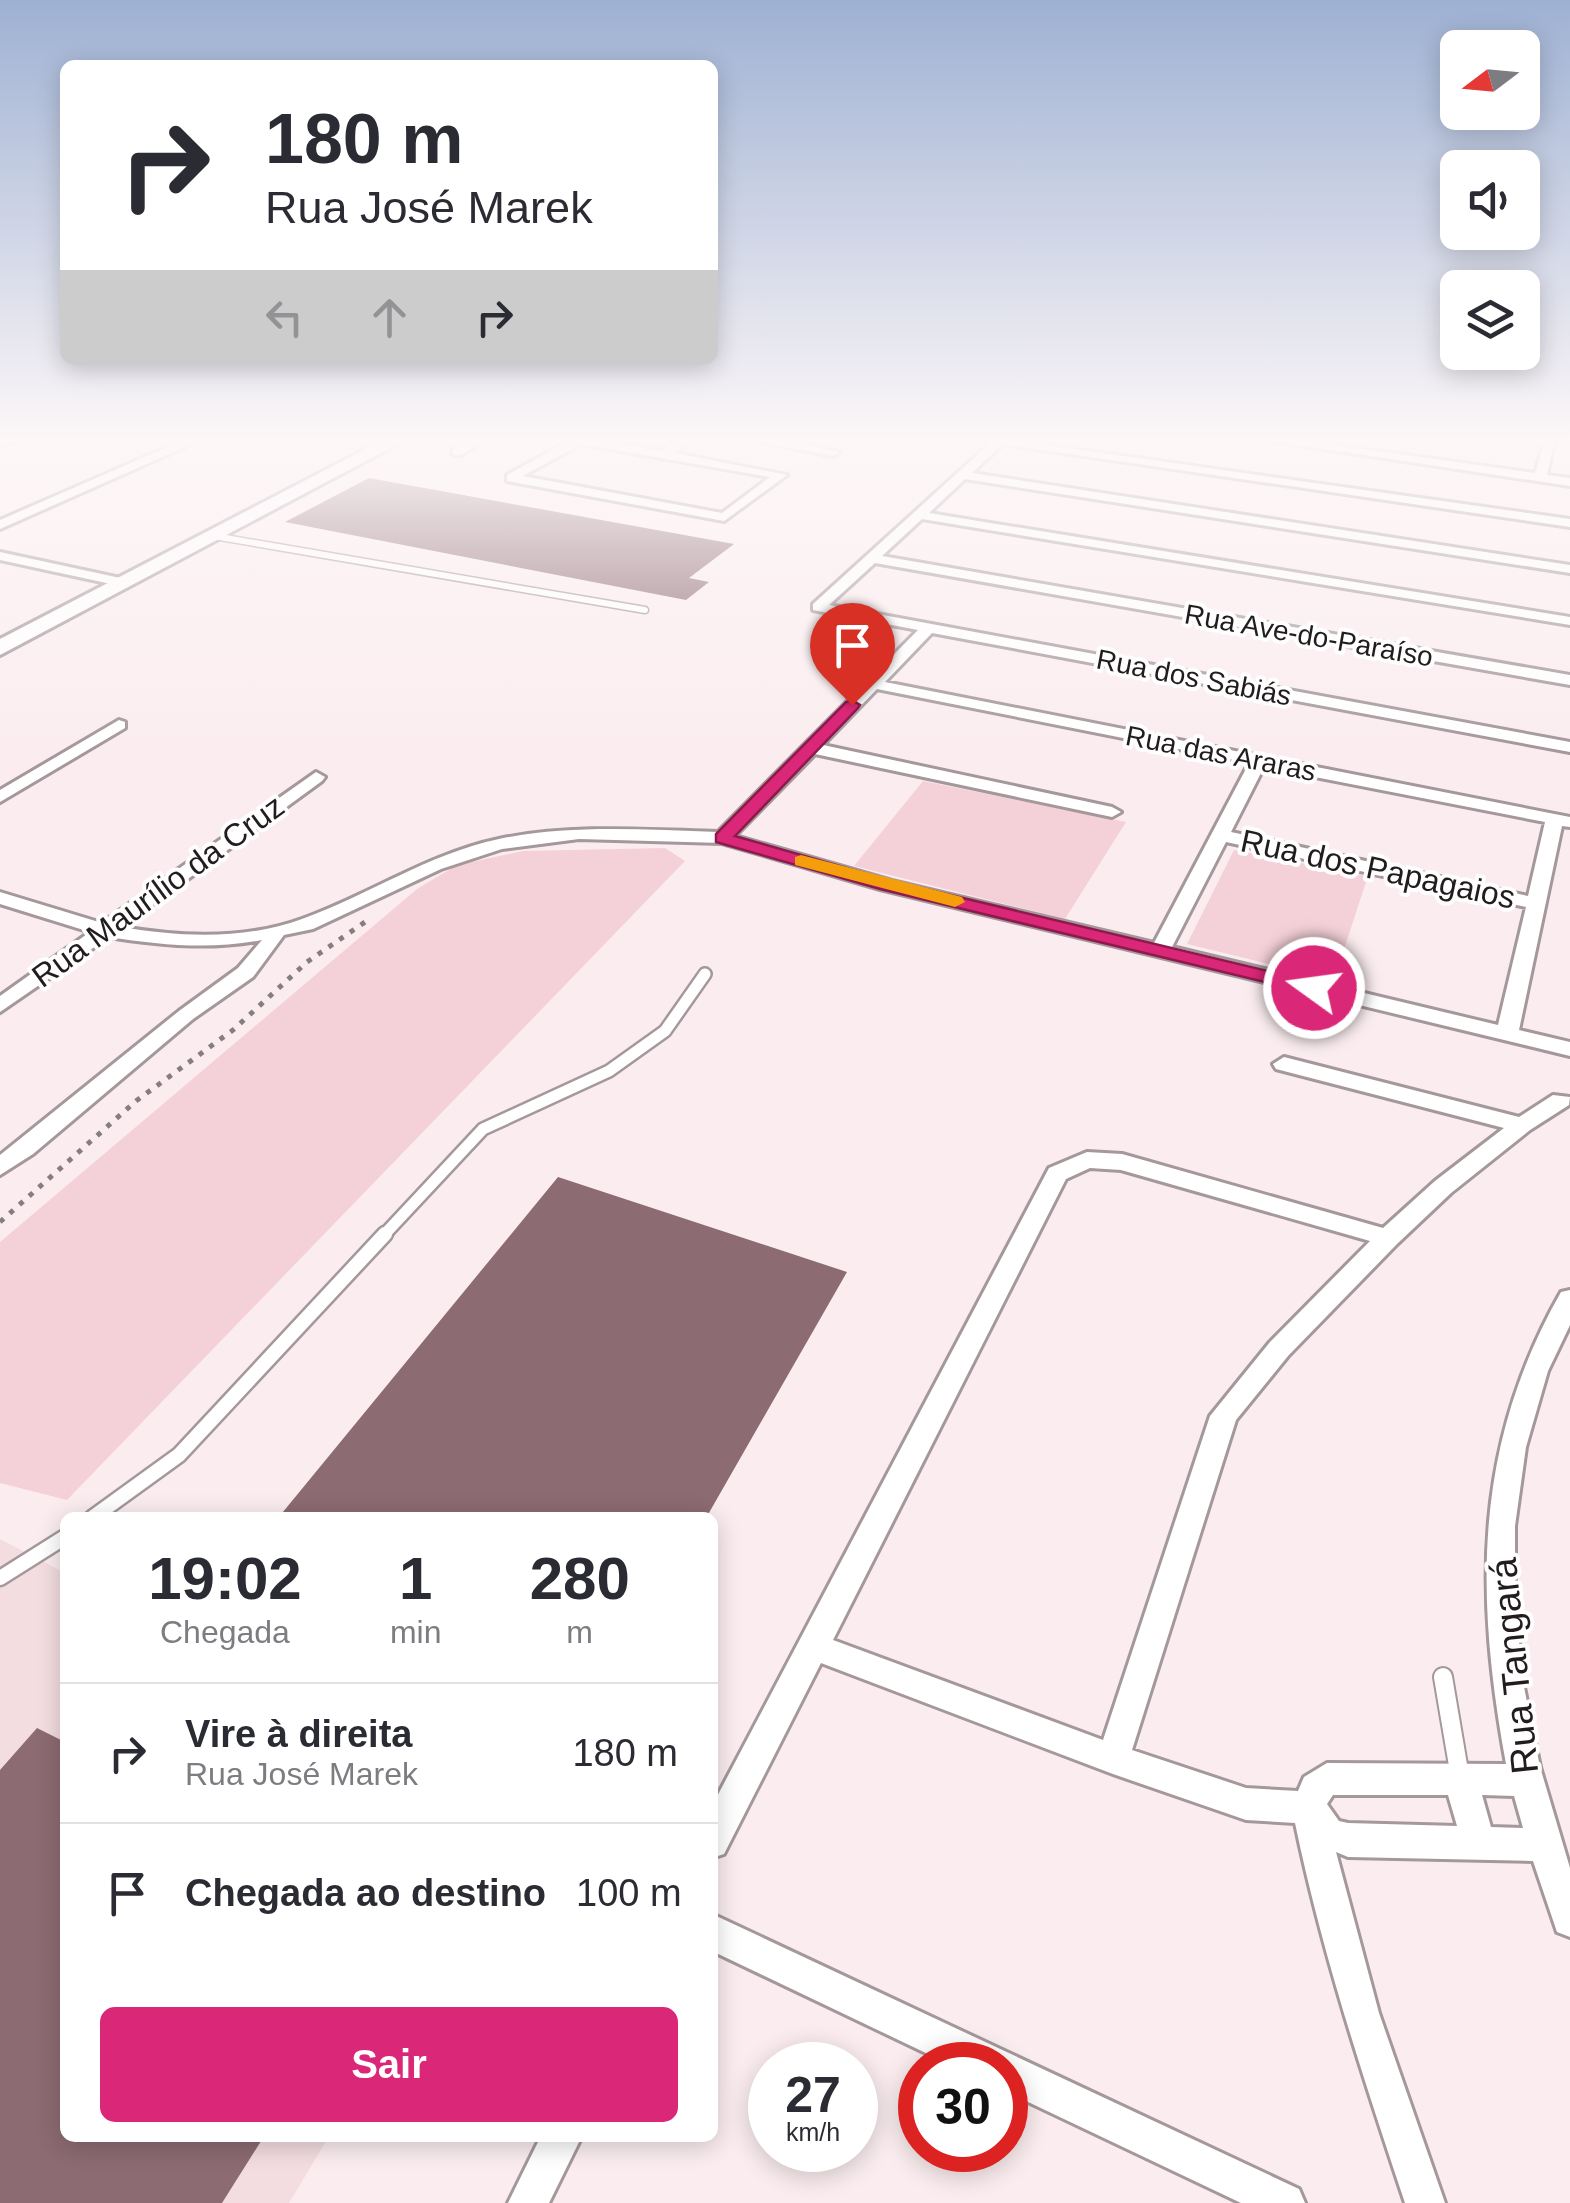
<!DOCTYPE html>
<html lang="pt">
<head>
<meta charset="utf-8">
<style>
	:root { --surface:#fff; --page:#f2f2f3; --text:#2b2b33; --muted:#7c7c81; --line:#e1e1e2; --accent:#db2777 }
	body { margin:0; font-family:Helvetica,sans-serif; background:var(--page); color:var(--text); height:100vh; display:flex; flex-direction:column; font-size:38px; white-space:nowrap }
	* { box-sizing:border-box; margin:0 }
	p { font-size:32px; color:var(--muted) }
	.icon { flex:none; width:55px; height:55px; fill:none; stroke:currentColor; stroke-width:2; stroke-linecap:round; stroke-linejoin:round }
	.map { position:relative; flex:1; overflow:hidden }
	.details { position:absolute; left:60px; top:1512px; width:658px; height:630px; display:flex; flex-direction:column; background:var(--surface); border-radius:15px; box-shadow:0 5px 25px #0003 }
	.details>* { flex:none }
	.banner { position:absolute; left:60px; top:60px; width:658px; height:305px; border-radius:15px; box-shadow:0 5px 25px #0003; background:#fff; color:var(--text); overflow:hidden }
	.needle { width:65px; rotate:254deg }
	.tools { position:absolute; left:1440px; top:30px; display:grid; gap:20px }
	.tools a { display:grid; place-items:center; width:100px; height:100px; border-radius:15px; background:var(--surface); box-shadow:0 5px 25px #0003; font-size:50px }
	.speed { position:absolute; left:748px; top:2042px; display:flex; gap:20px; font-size:50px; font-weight:700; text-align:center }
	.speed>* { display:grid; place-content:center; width:130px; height:130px; border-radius:50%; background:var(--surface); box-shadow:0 5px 25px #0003; line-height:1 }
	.speed small { font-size:25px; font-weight:400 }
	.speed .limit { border:15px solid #d22; background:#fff; color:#111 }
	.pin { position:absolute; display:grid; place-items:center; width:85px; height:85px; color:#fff; margin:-102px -42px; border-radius:50% 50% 50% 0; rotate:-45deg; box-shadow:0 0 10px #0007 }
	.pin .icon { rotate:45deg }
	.me { position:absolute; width:110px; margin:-55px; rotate:284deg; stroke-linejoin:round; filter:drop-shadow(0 0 8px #0008) }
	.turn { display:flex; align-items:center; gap:35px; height:210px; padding:0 40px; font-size:45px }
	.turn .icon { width:130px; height:130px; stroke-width:2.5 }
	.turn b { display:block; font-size:70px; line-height:85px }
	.lanes { display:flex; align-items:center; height:95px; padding:0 40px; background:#0003; justify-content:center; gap:50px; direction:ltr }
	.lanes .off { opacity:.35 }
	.eta { display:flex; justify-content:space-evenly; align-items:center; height:170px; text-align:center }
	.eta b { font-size:60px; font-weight:600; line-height:70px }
	.primary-button { display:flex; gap:20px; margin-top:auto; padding:20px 40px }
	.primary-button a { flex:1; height:115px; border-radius:15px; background:var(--accent); color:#fff; font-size:40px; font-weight:600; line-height:115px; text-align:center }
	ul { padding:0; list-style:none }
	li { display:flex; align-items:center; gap:30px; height:140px; padding:0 40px; border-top:2px solid var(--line) }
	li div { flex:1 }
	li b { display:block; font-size:38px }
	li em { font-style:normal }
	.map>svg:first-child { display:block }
</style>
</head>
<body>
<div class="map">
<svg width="1570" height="2203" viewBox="0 0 1570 2203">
	<rect width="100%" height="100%" fill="#fbedef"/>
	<path fill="#f3dde1" d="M0,1539L65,1573V2138H328L289,2203H0Z"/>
	<path fill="#f4d1d8" d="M923,781L1126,822L1065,919L854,866Z
		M665,848L685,861L67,1500L0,1483V1242L417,889L457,865L523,851Z
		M1234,850L1368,876L1334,980L1187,944Z"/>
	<path fill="#8c6b72" d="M369,478L734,544L689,578L709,582L686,600L285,522Z
		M558,1177L847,1272L706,1518H278Z
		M37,1728L65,1742V2138H263L222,2203H0V1770Z"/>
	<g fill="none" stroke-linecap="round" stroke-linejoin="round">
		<defs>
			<path id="lane-far3" d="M214,536L645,610"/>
			<path id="lane-far2" d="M383,1236L483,1129L609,1071L665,1031L705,974"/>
			<path id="lane-far1" d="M92,1518L179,1455L385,1234
				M0,1578L65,1537"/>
			<path id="lane" d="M1443,1677L1460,1777"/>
			<path id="street" d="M18,438L16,441L0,447V439Z
				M188,438H205L0,529V520Z
				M473,438H488L461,455H453V449Z
				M559,438H588L662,451L681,438H695L675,453L787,475L724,521L507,481V475L567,442ZM581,444L770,477L722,513L523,476Z
				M741,438H771L839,452L833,456Z
				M996,438L1570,519V527L1003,444L972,473L1570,565V573L965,479L929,513L1570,617V625L922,519L882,556L1570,675V685L875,563L829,605L1570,742V752L932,633L885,682L1570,817V827L1562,826L1519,1030L1570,1042V1056L880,889L722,843L579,839L502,849L441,869L313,929L284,935L253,977L193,1019L33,1154L0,1175V1155L179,1011L238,968L262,940C210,950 160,945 109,937L0,1012V996L90,932L0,904V892L102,923L316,772L325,777L322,781L122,927C180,937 245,940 302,919C369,895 428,854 499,839C571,824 645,830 718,832L918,630L813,610V604ZM877,689L1249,763L1154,943L892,881L735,836L815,754L1112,817L1121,812L1112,807L823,745ZM1264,767L1545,822L1528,896L1231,832ZM1226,842L1526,907L1498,1025L1172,947Z
				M1251,438H1285L1535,473L1545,441L1555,438L1547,475L1570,478V486Z
				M0,552L125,579L132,583L125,587L0,560Z
				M119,720L125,722V728L0,802V790Z
				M1284,1057L1519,1117L1553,1095L1570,1097L1569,1105L1530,1130L1451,1193L1397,1244L1288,1356L1236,1420L1132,1750L1246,1788L1298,1791L1304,1777L1327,1763L1506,1764C1475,1595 1473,1446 1561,1292L1570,1290V1325L1548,1371L1526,1447L1515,1526V1606L1524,1687L1540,1767L1570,1868V1937L1557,1932L1533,1861L1348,1857L1336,1852L1379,2013L1445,2203H1405C1363,2077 1322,1953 1295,1823L1246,1820L1113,1774L821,1663L724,1854L712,1858V1806L1049,1168L1087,1152L1122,1154L1383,1228L1435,1181L1504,1128L1276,1069L1273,1064ZM1090,1168L1121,1170L1370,1241L1270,1342L1210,1416L1103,1740L833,1640L1066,1179ZM1333,1795H1448L1457,1826L1348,1823L1339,1821L1327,1804ZM1482,1795L1514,1796L1523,1828L1491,1827Z
				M712,1914L1299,2189L1305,2203H1241L1005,2091V2065H951L712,1951Z
				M540,2138H581L549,2203H508Z"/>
			<path id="secondary" d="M387,438H409L0,655V639Z"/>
		</defs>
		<use href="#lane-far3" stroke="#a4989a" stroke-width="9"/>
		<use href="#lane-far2" stroke="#a4989a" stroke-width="16"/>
		<use href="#lane-far1" stroke="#a4989a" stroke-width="19"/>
		<use href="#lane" stroke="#a4989a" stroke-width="22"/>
		<use href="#street" stroke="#a4989a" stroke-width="6"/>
		<use href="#secondary" stroke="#a4989a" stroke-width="6"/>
		<path stroke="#867d7f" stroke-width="5" stroke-dasharray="5 8" stroke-linecap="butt" d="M0,1222L136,1101L233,1030L307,962L365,922"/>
		<use href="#lane-far3" stroke="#fff" stroke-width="6"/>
		<use href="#lane-far2" stroke="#fff" stroke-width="11"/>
		<use href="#lane-far1" stroke="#fff" stroke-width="14"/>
		<use href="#lane" stroke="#fff" stroke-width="18"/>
		<use href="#street" fill="#fff" fill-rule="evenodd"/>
		<use href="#secondary" fill="#fff" fill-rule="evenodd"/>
	</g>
	<linearGradient id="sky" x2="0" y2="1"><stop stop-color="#9eb1d3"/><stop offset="0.59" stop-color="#fdf7f8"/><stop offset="1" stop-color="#fdf7f8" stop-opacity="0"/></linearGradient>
	<rect width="1570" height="747" fill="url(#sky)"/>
	<path fill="#db2777" stroke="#8e194d" stroke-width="2.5" d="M852,700L860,705L858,708L735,836L892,881L1314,982L1325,988L1314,994L880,889L716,842V834L846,702Z"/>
	<path fill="#f59e0b" d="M801,855L962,897L965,902L955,907L795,865V857Z"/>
	<g text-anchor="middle" stroke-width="8" stroke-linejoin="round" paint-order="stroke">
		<g font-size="28" fill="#211c1d" stroke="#fefefe">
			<text transform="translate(1309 635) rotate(10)" y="10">Rua Ave-do-Paraíso</text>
			<text transform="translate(1194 677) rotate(11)" y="10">Rua dos Sabiás</text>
			<text transform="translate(1221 753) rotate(11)" y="10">Rua das Araras</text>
		</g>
		<g font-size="32" fill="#211c1d" stroke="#fefefe">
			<text transform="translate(1378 869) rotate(12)" y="11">Rua dos Papagaios</text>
			<text transform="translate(158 891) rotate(-36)" y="11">Rua Maurílio da Cruz</text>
		</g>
		<g font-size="38" fill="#211c1d" stroke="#fefefe">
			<text transform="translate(1514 1666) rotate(-96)" y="13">Rua Tangará</text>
		</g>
	</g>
</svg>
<div class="tools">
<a><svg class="needle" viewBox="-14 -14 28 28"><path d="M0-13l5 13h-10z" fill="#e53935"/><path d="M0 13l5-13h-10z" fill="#7c7c81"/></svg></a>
<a><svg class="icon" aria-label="sound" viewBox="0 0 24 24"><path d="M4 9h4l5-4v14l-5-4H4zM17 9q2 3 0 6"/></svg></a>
<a><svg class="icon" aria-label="layers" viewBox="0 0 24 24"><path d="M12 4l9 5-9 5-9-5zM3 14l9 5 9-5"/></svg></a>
</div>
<div class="speed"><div>27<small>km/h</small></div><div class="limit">30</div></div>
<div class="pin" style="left:852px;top:705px;background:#d93025"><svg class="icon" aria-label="arrive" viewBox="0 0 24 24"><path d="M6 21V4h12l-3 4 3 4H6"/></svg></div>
<svg class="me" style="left:1314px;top:988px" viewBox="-20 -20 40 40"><circle r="17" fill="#db2777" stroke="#fff" stroke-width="3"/><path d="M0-11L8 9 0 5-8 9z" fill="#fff"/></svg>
<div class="banner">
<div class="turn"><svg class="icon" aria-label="right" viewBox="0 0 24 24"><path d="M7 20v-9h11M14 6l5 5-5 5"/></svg><div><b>180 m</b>Rua José Marek</div></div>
<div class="lanes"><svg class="icon off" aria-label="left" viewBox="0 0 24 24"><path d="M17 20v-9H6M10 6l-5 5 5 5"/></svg><svg class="icon off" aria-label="ahead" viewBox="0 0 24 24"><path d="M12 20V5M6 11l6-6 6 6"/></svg><svg class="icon" aria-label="right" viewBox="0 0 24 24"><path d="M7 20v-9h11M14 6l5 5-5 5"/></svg></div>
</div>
<section class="details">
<div class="eta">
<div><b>19:02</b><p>Chegada</p></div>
<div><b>1</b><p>min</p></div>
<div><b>280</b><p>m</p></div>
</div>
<ul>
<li><svg class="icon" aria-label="right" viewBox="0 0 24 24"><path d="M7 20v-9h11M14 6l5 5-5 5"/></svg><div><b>Vire à direita</b><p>Rua José Marek</p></div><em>180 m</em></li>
<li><svg class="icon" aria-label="arrive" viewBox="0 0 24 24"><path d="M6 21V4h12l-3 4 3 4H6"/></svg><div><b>Chegada ao destino</b></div><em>100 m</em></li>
</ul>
<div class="primary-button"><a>Sair</a></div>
</section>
</div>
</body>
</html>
